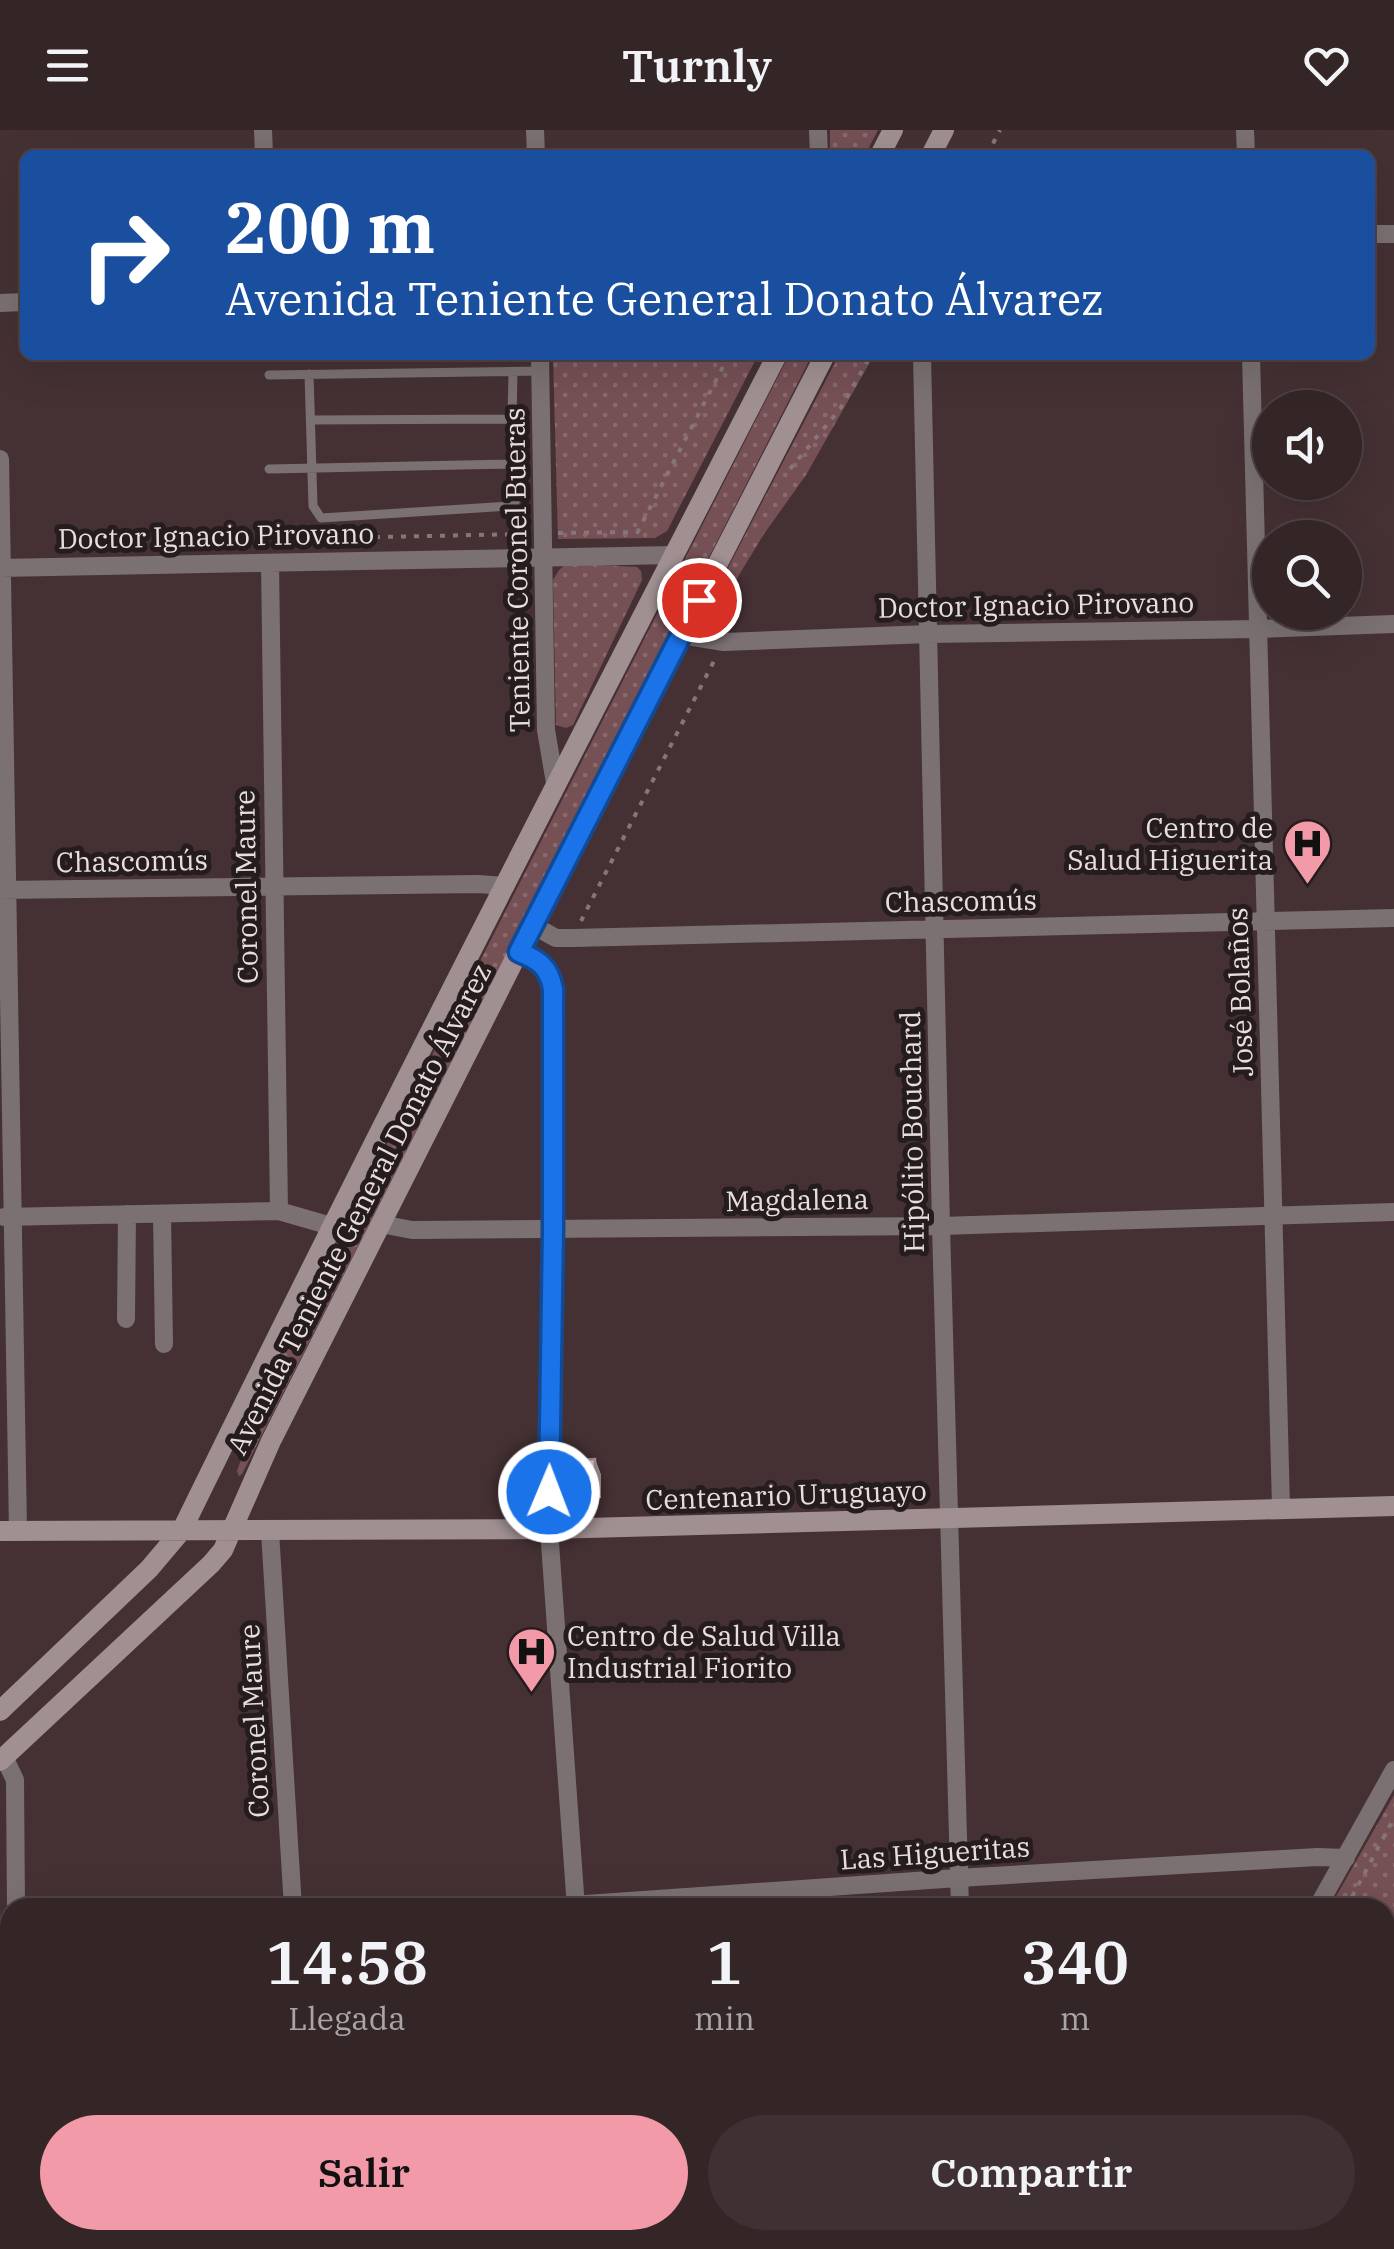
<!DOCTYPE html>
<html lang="es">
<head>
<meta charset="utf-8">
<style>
	:root { --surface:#342527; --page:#3f3133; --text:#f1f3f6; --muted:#a9a5a7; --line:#4e4244; --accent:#f39aa8 }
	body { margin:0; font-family:"IBM Plex Serif",serif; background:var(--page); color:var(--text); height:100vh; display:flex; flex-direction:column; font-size:38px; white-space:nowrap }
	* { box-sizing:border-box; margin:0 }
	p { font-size:32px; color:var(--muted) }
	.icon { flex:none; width:55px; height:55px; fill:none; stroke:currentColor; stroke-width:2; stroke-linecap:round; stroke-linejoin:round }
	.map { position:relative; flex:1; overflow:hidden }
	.sheet { position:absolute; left:0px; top:1768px; width:1395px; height:352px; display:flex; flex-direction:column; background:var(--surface); border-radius:30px 30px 0 0; box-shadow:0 10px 40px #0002,0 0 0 2px var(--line) }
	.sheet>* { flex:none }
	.guide { position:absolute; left:20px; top:20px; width:1355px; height:210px; border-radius:15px; box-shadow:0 10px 40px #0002,0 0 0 2px var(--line); background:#1a4fa0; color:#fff; overflow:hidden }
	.fabs { position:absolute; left:1252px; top:260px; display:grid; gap:20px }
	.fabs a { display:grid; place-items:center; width:110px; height:110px; border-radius:50%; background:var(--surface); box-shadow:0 10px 40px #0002,0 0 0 2px var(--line); font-size:50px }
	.pin { position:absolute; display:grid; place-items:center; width:85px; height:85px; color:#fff; margin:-42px; border:5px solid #fff; border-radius:50%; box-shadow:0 2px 10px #0007 }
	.me { position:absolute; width:110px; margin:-55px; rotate:1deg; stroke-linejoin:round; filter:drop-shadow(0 0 8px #0008) }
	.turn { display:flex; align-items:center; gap:35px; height:210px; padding:0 40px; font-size:45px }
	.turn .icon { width:130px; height:130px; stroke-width:2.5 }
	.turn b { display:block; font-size:70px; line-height:85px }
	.eta { display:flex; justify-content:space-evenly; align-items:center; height:170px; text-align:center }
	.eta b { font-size:60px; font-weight:600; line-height:70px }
	.button { display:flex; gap:20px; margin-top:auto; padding:20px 40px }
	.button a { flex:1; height:115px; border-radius:60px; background:var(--accent); color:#111; font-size:40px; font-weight:600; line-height:115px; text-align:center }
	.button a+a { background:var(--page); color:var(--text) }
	header { display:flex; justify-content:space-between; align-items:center; height:130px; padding:0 40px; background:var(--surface); font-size:45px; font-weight:600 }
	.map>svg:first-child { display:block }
</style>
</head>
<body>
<header><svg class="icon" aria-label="menu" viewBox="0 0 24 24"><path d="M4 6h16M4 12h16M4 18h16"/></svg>Turnly<svg class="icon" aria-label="heart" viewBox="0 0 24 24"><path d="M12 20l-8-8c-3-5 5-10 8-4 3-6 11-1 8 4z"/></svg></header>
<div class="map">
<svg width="1394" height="2119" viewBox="0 0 1394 2119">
	<defs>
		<pattern id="green-dots" width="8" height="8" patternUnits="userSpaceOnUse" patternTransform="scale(2.5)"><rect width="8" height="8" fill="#755055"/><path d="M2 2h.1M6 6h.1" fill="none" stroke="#89696d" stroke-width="1.8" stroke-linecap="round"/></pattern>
	</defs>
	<rect width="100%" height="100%" fill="#453134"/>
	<path fill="url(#green-dots)" d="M830,0H878L865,25H830Z
		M553,225H758L667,401L655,408L558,409Z
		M789,225H812L242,1344L239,1346L237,1341L273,1237Z
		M839,225H874L806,345L764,404L739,445L721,489V494H711L706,486L707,478Z
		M567,433L637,437L641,441L642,450L573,595L566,598L556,595L553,450L559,440Z
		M1394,1665V1836L1385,1850V1778L1330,1777Z"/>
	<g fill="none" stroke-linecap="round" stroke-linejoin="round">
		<path stroke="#877678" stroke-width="4" stroke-dasharray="5 8" stroke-linecap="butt" d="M987,25L1000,0
			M790,339L840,279L871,225
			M558,403L638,402
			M637,403L729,225
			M284,409L523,404
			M722,472L719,479L729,493
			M581,791L716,527
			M1346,1778L1394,1688
			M1385,1815L1394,1821
			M1385,1837L1394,1823
			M1122,2119L1129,2110
			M1172,2119L1179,2110"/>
		<path stroke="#7b7172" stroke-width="9" d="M309,244L313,376L321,388L511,376L515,373L516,365L512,289L513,243
			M269,245L540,241
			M311,290L512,289
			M269,339L514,334"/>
		<path stroke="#7b7172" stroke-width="18" d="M263,0L264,25
			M535,0L536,25
			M818,0L819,25
			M1245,0L1246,25
			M1370,104H1394
			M0,173L25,172
			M540,225L546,600L555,653
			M922,225L941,1096L960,1778
			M1251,225L1281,1377
			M0,329L18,1401
			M270,433L279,1081
			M0,438L674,425
			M681,505L724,512L928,504L1257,499L1394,494
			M0,760L478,754L505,756
			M532,795L556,808H573L1394,788
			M519,822C539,830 549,837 553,859V1100L549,1399L576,1778
			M162,1084L164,1214
			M4,1087L279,1081L331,1096
			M381,1094L412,1100L941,1096L1394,1082
			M126,1189L127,1084
			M270,1401L293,1778
			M4,1627L15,1650L16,1778
			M529,1778L958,1748L1317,1727L1346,1728
			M1317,1778L1394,1640
			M0,1811H10
			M1385,1867L1394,1853
			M1385,1999L1394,1998
			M0,2099L10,2098
			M313,2110L314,2119
			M600,2110L601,2119
			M971,2110V2119
			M1299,2110V2119
			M17,2119V2110
			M1094,2119L1101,2110
			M1208,2119L1215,2110"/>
		<path stroke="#a09092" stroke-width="20" d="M880,25L893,0
			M931,25L944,0
			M0,1401L549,1399L1394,1376
			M0,1581L149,1439L182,1400C375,1005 576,615 777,225
			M0,1631L211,1434L223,1420L271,1311L532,795L825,225"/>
	</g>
	<path fill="#d5bfc2" d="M595,1329L601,1345V1368H586L578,1360L572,1344Z"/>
	<path fill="#ae9b9e" d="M595,1329L601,1345V1368L595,1352Z"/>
	<path fill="#f8dee1" stroke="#ae9b9e" stroke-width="2.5" d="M595,1329V1352H580L572,1344V1330Z"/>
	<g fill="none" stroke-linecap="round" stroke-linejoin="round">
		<defs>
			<path id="route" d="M549,1362L553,1100V859C549,837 539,830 519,822L699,470"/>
		</defs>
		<use href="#route" stroke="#114b97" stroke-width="25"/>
		<use href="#route" stroke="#1a73e8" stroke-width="18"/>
	</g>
	<defs>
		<symbol id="hospital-pin" viewBox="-11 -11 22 30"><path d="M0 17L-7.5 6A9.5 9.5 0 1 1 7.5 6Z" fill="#f39aa8" stroke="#251c1d"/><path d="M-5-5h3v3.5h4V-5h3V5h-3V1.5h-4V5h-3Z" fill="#111"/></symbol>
	</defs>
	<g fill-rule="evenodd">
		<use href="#hospital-pin" x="1280" y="686" width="55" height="75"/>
		<use href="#hospital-pin" x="504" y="1494" width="55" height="75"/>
	</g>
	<g text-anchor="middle" stroke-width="10" stroke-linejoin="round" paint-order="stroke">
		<g font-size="28" fill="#eaddde" stroke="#251c1d">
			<text transform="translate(216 406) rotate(-1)" y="10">Doctor Ignacio Pirovano</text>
			<text transform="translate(517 440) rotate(-91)" y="10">Teniente Coronel Bueras</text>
			<text transform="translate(1036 475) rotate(-1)" y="10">Doctor Ignacio Pirovano</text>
			<text transform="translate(132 731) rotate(-1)" y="10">Chascomús</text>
			<text transform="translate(246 757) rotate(-91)" y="10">Coronel Maure</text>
			<text transform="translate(961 771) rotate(-1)" y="10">Chascomús</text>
			<text transform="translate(1240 862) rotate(-92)" y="10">José Bolaños</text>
			<text transform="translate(912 1002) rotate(-91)" y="10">Hipólito Bouchard</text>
			<text transform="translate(797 1070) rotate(-1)" y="10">Magdalena</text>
			<text transform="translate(359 1079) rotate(-63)" y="10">Avenida Teniente General Donato Álvarez</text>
			<text transform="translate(786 1365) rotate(-2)" y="10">Centenario Uruguayo</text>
			<text transform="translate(254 1591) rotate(-93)" y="10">Coronel Maure</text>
			<text transform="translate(935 1723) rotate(-4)" y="10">Las Higueritas</text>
		</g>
		<g font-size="28" fill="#eaddde" stroke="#251c1d" text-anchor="end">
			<text x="1273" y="708">Centro de<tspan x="1273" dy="32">Salud Higuerita</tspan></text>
			<text x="567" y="1516" text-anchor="start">Centro de Salud Villa<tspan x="567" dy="32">Industrial Fiorito</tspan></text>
		</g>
	</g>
</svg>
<div class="fabs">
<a><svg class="icon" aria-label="sound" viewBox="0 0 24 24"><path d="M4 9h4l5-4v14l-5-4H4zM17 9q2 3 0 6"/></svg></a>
<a><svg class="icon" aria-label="search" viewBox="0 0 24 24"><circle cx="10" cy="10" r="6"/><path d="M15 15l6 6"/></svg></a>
</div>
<div class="pin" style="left:699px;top:470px;background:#d93025"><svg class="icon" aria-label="arrive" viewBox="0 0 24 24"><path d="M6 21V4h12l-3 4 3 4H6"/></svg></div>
<svg class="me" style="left:549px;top:1362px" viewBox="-20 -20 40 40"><circle r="17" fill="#1a73e8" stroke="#fff" stroke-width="3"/><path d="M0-11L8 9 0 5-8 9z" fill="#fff"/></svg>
<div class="guide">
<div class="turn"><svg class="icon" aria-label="right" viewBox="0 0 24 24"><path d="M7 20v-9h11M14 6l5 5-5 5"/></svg><div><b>200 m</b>Avenida Teniente General Donato Álvarez</div></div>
</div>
<section class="sheet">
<div class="eta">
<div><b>14:58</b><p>Llegada</p></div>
<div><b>1</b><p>min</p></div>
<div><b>340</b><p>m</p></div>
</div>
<div class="button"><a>Salir</a><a>Compartir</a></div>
</section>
</div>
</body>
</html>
